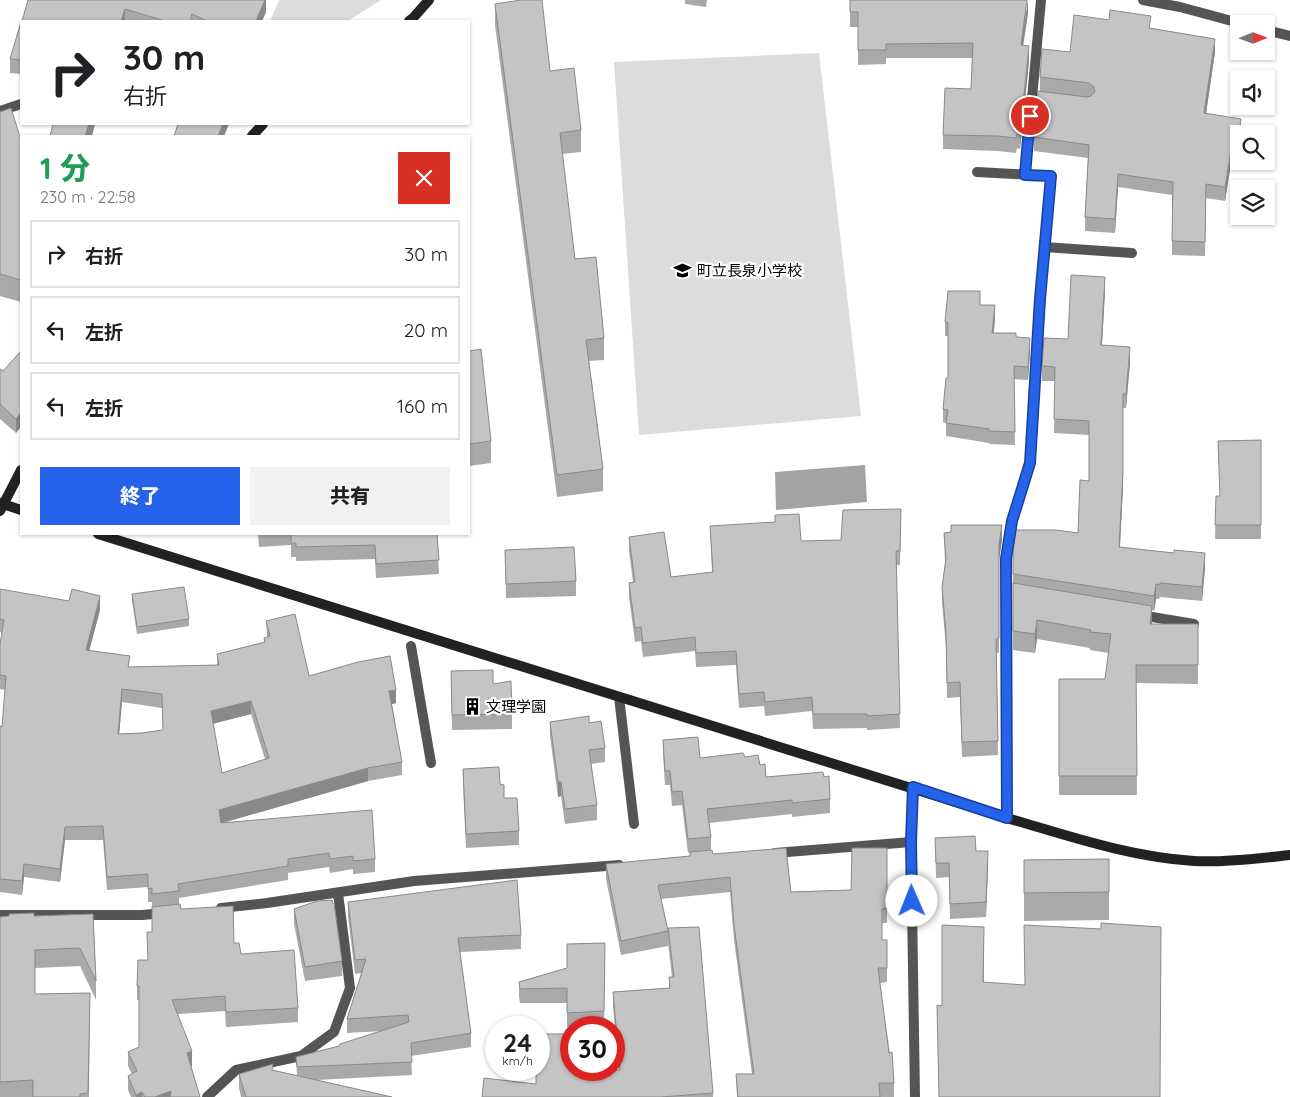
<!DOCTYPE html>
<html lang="ja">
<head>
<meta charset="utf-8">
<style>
	:root { --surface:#fff; --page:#f2f2f2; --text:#202124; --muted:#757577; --line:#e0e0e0; --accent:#2563eb }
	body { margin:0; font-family:Quicksand,"Noto Sans JP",sans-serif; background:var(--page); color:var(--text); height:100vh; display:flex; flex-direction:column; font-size:19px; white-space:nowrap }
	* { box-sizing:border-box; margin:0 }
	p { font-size:16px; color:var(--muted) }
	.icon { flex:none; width:28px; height:28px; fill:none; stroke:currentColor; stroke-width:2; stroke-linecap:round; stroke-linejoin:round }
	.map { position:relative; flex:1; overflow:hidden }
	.drawer { position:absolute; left:20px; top:135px; width:450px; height:400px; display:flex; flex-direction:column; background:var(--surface); border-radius:0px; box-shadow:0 1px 4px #0004 }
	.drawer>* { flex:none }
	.top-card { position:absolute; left:20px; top:20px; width:450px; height:105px; border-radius:0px; box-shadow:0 1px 4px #0004; background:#fff; color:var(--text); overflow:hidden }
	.needle { width:32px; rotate:89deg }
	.buttons { position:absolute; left:1230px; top:15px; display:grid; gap:10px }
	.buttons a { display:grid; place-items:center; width:45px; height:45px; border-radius:0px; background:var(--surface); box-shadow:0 1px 4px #0004; font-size:25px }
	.speed { position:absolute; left:485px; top:1016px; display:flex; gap:10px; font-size:25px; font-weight:700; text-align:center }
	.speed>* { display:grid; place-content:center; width:65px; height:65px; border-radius:50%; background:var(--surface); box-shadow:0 1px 4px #0004; line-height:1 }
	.speed small { font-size:12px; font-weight:400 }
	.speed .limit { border:8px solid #d22; background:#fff; color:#111 }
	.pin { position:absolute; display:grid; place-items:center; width:42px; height:42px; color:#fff; margin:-21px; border:2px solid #fff; border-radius:50%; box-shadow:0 1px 5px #0007 }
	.me { position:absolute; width:55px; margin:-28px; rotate:359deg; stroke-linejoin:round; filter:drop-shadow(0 0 4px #0008) }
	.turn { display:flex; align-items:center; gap:18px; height:105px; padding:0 20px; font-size:22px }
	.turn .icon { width:65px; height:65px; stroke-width:2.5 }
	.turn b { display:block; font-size:35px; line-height:42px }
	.round { display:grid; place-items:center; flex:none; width:52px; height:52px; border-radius:0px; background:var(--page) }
	.head { display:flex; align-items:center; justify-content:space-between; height:85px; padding:0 20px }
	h1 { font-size:30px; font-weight:800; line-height:38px; color:#1e9e55 }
	.primary-button { display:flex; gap:10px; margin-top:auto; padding:10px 20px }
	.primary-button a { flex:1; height:58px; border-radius:0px; background:var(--accent); color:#fff; font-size:20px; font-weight:800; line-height:58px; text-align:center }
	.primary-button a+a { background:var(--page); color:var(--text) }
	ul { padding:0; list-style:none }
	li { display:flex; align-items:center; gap:15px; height:68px; margin:0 10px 8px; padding:0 10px; border:2px solid var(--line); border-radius:0px }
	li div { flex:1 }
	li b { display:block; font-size:19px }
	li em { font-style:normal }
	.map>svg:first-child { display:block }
</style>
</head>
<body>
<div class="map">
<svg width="1290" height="1097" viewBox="0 0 1290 1097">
	<rect width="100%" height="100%" fill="#fff"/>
	<path fill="#dcdcdc" d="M279,0H381L348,21H270Z
		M819,53L861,416L639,435L614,62Z"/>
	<path fill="#a3a3a3" d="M865,465L867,502L776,510L775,472Z"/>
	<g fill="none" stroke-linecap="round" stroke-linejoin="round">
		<path stroke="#555" stroke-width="10" d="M1143,0L1180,7L1243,24
			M1266,30L1290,36
			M0,111L21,104
			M977,172L1051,176L1040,299L1030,463L1012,521L1006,559L1007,818
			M1025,175L1041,0
			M1044,247L1132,253
			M1140,615L1194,624
			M411,646L431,763
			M619,697L634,824
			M913,787L911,842L915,1097
			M775,853L911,842
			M221,908L267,903L414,881L619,865
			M0,915H142L164,913
			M207,1097L236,1070L301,1056L334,1032L350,988L338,893"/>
		<path stroke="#222" stroke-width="10" d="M409,21L413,18L429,0
			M252,136L263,124
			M0,503L21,510
			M0,511L21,470
			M98,534L1007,818C1069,836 1130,857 1194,861C1223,863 1261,858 1290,855"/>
	</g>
	<path fill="#a9a9a9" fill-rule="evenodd" d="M28,0H266V12L262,21H22Z
		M685,0H707L706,7L685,4Z
		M850,0L1028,13L1023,45L1029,61L1020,149L1017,148L1016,153L998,151L943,149V135L971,89L972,58H886V64L858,65V27H850Z
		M495,4L550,71L581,130V152L562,154L575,259L604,338V360L589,361L603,469V491L557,497L495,25Z
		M21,22V74L10,73V59Z
		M1151,29L1215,52L1206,114L1241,133V134H1239L1237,159L1232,158L1225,201L1206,198L1205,256L1172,255V195L1118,187L1115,233L1085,231V217L1088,158L1034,151V137L1040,91V77L1070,52Z
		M0,112L21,140V302L0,296Z
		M1105,291L1102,345L1130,362L1126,408H1123V487L1120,548L1205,568L1202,601L1160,597L1159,599H1156L1154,611L1152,610V624H1198V684L1136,683L1137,795H1059V679H1105L1109,653L1090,650V648L1037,639L1035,653L1013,650V545L1016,530L1078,533L1089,481V435L1054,433L1055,381H1042V366L1068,339Z
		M980,305L995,318L994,333L1016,337L1030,351L1028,380L1014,379L1015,445L989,444V443L946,436V423L943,422V409L948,378V336H945V322Z
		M21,351L16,433L0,419V369L3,371Z
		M469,351L491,441V463L469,466Z
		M1261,440V539H1215L1216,496H1220L1218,441Z
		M901,523L900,565H896L900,728L867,730V728L813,729L812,711L765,716L764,706L739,708L736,665L696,667L695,651L643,657L641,641L635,642L629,597V583L633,582L629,551V537L671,577L712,572L710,526L801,541L841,540Z
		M944,533L1002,540L999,559V653H996L998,755L962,757L960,697L947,698L946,648L942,602V587L945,563Z
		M258,534H437L439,574L376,578L375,559L296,561V557H291V545L259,547Z
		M505,550L576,581V596L506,598Z
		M0,591L100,610L89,650L130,667L217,665V654L264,643V638L267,637L266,621L309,676L396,703L392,704L402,762V775L368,781L221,823L375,859V872L353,874V869L330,873L329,867L288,873V880L179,898V904L181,909L234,943L241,954L298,1008V1022L226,1027L225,1011L178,1014L192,1066H191L200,1097H131L128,1090V1076L132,1074L128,1066V1052L139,1047V1000H137V986L148,960L147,932H152V902H148V887L107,890L103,840H65L60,882L24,877L22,895L0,892V726L2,727L5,690L0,689V644L2,633L0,632ZM122,702L162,708L163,730L142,733L119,734ZM251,714L265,759L222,773L213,724Z
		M132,594L189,619V626L137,634L132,601Z
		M451,671L493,684L512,714V729L452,730Z
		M550,722L589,723L605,748V762L591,764L597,805V820L565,824L561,796L558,797L550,736Z
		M663,740L700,758L745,757L760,765L766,777H824L830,799V813L792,817V814L709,823L711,837V850L713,854L791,892L851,890L887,848V923H882V940H887V982L880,983L894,1083V1097H737L736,1074H752L734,940L730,892L661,899L668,931V946L621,955L606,879V864L690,856V852L688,853L682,805L672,806L670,785H665L663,754Z
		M463,769L500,784L504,798L519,831V845L466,848L463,784Z
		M935,838L976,851L988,866L986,917L950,919L949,877L936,878Z
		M1109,859V920L1024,921V860Z
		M348,902L521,935V949L460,952L471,1033V1047L411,1056L412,1075L316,1080L392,1097H241L239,1088V1074L273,1070L297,1076L296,1057L339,1046L382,1031L347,1033V1019L362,973L355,974L348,916Z
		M294,909L342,961V976L305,981L294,924Z
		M93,914L96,981V1000L80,966L35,968V994L90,993L89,1097H0V917Z
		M668,928L713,1093V1097H482L536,1084L573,1072L619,1070L613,1007V992L669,988V977H672L668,943Z
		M605,943L604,1026L567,1027V1003H520L519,997V982L567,968Z"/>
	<path fill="#898989" d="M265,0H266V12L262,21H256Z
		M1028,0V13L1021,60V45Z
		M125,9V21H121Z
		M1215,39V52L1204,127V113Z
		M1029,46V61L1020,149V134Z
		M1241,119V134H1239V146L1237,159V145Z
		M89,124H95L92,136H85Z
		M223,124H229L224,136H218Z
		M1232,145V158L1225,201V187Z
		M1118,174V187L1115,233V219Z
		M1105,277V291L1101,360V345Z
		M995,305V318L992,346V333Z
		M1030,338V351L1028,380V367Z
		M1130,347V362L1126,408V394Z
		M21,412V427L16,433V419Z
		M1123,473V487L1119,562V547Z
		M1002,525V540L999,559V544Z
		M1205,553V568L1202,601V587Z
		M1156,584V599L1154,611V596Z
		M100,596V610L86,663V650Z
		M1152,606V624H1150Z
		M1037,620V639L1035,653V634Z
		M122,689V702L118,747V734Z
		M396,690V703L389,705V691Z
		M251,701V714L211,724V711Z
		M368,768V781L219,824V810Z
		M558,782H561V796L558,797Z
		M65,827V840L60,882V869Z
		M988,851V866L986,917V902Z
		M24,864V877L22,895V881Z
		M984,927V963L983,1019V982Z
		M192,1051V1066L187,1067V1053Z
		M171,1091V1097H155Z
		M142,1092V1097H136V1095Z"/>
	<path fill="#c4c4c4" stroke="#898989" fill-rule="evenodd" d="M28,0H265L256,21H207L192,14L190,21H165L125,9L121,21H22Z
		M521,0H542L550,71L574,68L581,130L560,133L575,259L596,257L604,338L586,340L603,469L557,475L495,4Z
		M850,0H1027L1021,45L1029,46L1020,134H1017L1016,138L998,136L943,135L945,88L971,89L973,43L886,44V50H858V12H850Z
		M1110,10L1151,16L1149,28L1215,39L1204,113L1241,119L1237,145H1232L1225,187L1206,184L1205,242L1172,241L1173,182L1118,174L1115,219L1085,217L1089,145L1034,137L1038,91L1087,97L1091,96L1095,92L1094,87L1089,83L1040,77L1042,49L1070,52L1074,15L1109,20Z
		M21,22V60L10,59Z
		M11,108L21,140V280L0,274V112Z
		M53,124H89L85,136H50Z
		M178,124H223L218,136H174Z
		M1071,275L1105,277L1101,345L1130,347L1126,394H1123V473L1119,547L1174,553V550L1205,553L1202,587L1160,583L1159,585L1156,584L1154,596L1013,574V545L1016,526V530H1056L1078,533L1080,480L1089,481V421L1054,419L1055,367L1042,366L1044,338L1068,339Z
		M948,291H980V305H995L992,333H1016V337L1030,338L1028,367L1014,366L1015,432L989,431V429L946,423L948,410L943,409L946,378H948V323L945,322Z
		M481,349L491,441L469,444V351Z
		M21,351V412L16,419L0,404V369L3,371Z
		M1261,440V525H1215L1216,496H1220L1218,441Z
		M901,509L900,551H896L900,714L867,716V714H813L812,697L765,702L764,692L739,694L736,651L696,653L695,637L643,643L641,627L635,628L629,583L635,582L629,537L664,532L671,577L713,572L710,526L775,522V515L799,514L801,541L841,540L843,510Z
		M951,525H1002L999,544V638L996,639L998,741L962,742L960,682L947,683L946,633L942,587L946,559L944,533L951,532Z
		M291,534H437L439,560L376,564L375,545L296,547V543H291Z
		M574,547L576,581L506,584L505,550Z
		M1013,583L1152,606L1150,624H1198V665H1136L1137,776H1059V679H1105L1111,634L1090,632L1091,630L1037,620L1035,634L1013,631Z
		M184,587L189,619L137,627L132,594Z
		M0,589L69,601L72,589L100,596L86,650L130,656L128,667L219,665L217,654L265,642L264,638L270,636L266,621L295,614L309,676L358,662L390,656L396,690L389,691L402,762L368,768L219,810L221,823L372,810L375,859L353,861V856L330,859L329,853L288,859V866L178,884L179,891L152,894V888L148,889V874L107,877L103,826L65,827L60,869L24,864L22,881L0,879V726L2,727L6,676L0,675V644L4,620L0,619ZM122,689L162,694L163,730L142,733L118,734ZM251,701L269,758L222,773L211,711Z
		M493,670V684L511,681L512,714L452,715L451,671Z
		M589,716V723L601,721L605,748L589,750L597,805L565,809L561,782H558L550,722Z
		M698,737L700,758L743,753L745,757L758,755L760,765L765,764L766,777L823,772L824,777L829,776L830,799L792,803V800L707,809L711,837L688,839L682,791L672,792L670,771H665L663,740Z
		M499,767L500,784L504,785V798H517L519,831L466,834L463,769Z
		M975,836L976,851H988L986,902L950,904L949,863H936L935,838Z
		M786,848L791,892L851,890L852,848H887V908L882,909V940H887V968H878L889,1053L892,1052L894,1083H879L880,1097H738L736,1074H754L734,925L730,877L658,885L668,931L621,941L606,864L690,856V852L712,850L713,854Z
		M1109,859V892L1024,893V860Z
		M517,880L521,935L458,938L471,1033L411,1043L412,1062L297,1067L296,1057L339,1046L340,1044L409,1022L408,1015L347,1019L366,959L355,960L348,902Z
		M332,900L333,904L334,903L342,961L305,967L294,909L317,901Z
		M180,904L181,909L233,906L234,943H239L241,954L294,950L298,1008L226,1012L225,996L172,1000L192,1051L187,1053L200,1097H170L171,1091L155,1097H145L142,1092L136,1095L128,1076L137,1071L128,1052L139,1047V986H137L138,960H148L147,932H152V907Z
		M34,913V916L93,914L96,981L80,948L35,950V994L90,993L88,1093L80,1094V1097H33V1080L0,1082V917L9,916V914Z
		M1101,923L1161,927L1160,1097H939L937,1005L942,1006V925L984,927L983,982L1025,985L1024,925L1101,929Z
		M699,927L713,1093L661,1097H482L484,1078L536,1084V1070H539V1034H571V1070H573V1072L620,1070L613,992L670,988L669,977H674L668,928Z
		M605,943L604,1011L567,1013V988L520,989L519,982L567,968V944Z
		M273,1064L272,1070L392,1097H246L239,1074Z"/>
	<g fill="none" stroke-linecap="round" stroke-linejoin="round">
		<defs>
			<path id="route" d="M912,901L911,842L913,787L1007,818L1006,559L1012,521L1030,463L1040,299L1051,176L1025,175L1030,116"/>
		</defs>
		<use href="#route" stroke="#184099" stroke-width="12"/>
		<use href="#route" stroke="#2563eb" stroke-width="9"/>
	</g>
	<defs>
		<symbol id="school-bare" viewBox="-9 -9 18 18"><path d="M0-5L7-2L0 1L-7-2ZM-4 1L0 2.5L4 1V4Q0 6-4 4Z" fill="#000" stroke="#fff" stroke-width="2.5" paint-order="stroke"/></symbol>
		<symbol id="building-bare" viewBox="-9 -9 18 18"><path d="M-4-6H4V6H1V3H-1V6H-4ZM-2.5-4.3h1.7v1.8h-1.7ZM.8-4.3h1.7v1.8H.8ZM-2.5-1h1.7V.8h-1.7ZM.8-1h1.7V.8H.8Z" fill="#000" stroke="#fff" stroke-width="2.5" paint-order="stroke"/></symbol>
	</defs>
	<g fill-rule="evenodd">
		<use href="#school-bare" x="670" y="258" width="25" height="25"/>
		<use href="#building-bare" x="460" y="694" width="25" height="25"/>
	</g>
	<g text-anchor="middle" stroke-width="4.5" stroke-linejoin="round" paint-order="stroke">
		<g font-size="15" fill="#000" stroke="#fff" text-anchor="start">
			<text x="697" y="276">町立長泉小学校</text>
			<text x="486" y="712">文理学園</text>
		</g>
	</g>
</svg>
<div class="buttons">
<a><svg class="needle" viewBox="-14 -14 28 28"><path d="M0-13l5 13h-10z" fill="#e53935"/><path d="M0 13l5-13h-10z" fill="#757577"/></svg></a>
<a><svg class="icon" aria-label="sound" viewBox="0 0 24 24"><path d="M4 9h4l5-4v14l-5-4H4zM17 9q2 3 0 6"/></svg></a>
<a><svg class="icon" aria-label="search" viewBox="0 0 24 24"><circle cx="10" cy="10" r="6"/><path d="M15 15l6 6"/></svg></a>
<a><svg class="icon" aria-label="layers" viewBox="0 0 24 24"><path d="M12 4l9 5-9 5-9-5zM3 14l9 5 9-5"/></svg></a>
</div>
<div class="speed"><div>24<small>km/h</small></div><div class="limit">30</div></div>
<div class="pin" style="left:1030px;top:116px;background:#d93025"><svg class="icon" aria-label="arrive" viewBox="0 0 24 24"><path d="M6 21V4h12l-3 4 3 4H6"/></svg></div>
<svg class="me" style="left:912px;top:901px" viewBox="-20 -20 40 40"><circle r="19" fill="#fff"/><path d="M0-13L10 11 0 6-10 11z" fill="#2563eb"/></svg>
<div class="top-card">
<div class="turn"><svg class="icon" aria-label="right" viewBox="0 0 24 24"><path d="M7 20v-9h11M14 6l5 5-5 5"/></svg><div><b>30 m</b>右折</div></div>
</div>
<section class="drawer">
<div class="head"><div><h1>1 分</h1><p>230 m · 22:58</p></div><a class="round" style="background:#d93025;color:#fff"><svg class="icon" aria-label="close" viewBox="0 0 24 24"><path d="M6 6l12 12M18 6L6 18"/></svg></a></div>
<ul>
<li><svg class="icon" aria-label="right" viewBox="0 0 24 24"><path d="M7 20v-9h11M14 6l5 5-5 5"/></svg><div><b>右折</b></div><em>30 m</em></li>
<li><svg class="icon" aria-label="left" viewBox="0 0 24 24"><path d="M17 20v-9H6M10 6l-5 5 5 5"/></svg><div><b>左折</b></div><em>20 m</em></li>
<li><svg class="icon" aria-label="left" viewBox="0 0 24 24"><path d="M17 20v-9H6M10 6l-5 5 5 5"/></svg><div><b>左折</b></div><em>160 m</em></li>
</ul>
<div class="primary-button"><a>終了</a><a>共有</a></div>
</section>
</div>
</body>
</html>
